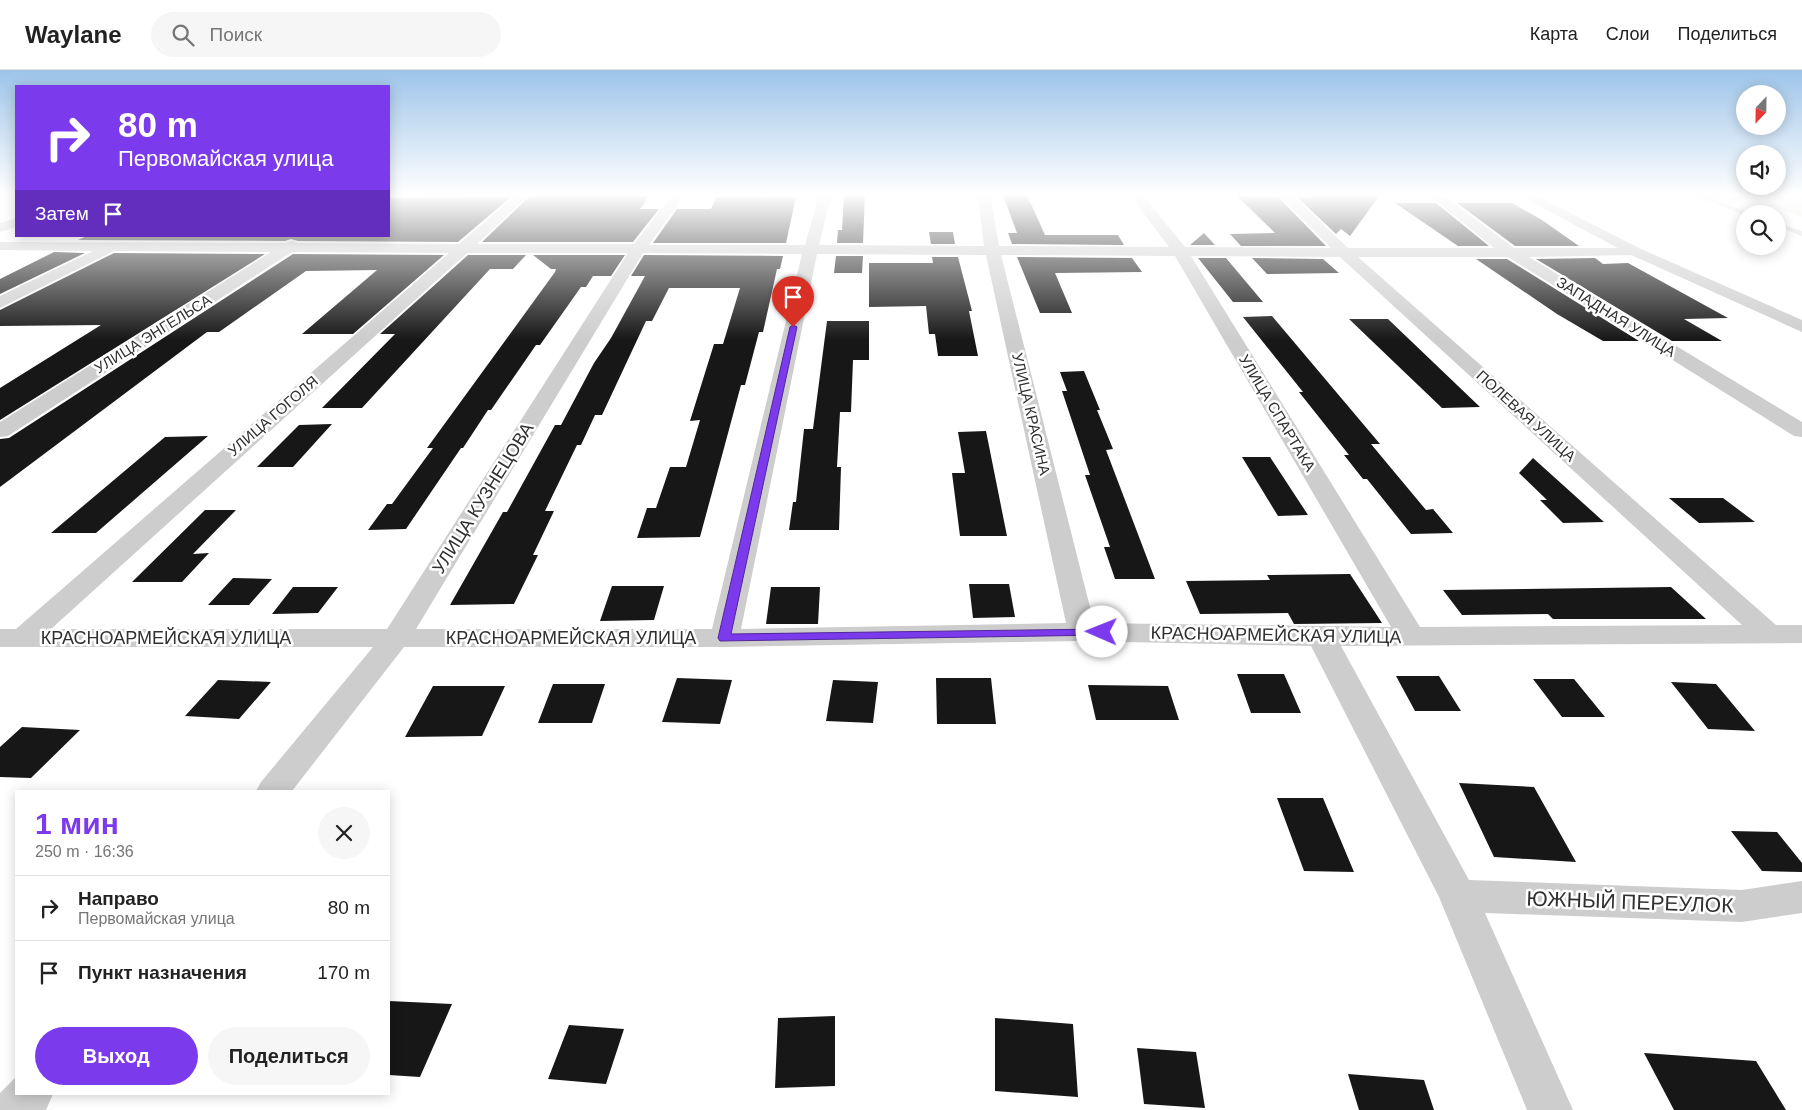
<!DOCTYPE html>
<html lang="ru">
<head>
<meta charset="utf-8">
<style>
	:root { --surface:#fff; --page:#f6f6f6; --text:#222; --muted:#767676; --line:#e0e0e0; --accent:#7c3aed }
	body { margin:0; font-family:Arial,sans-serif; background:var(--page); color:var(--text); height:100vh; display:flex; flex-direction:column; font-size:19px; white-space:nowrap }
	* { box-sizing:border-box; margin:0 }
	p { font-size:16px; color:var(--muted) }
	.icon { flex:none; width:28px; height:28px; fill:none; stroke:currentColor; stroke-width:2; stroke-linecap:round; stroke-linejoin:round }
	.map { position:relative; flex:1; overflow:hidden }
	.drawer { position:absolute; left:15px; top:720px; width:375px; height:305px; display:flex; flex-direction:column; background:var(--surface); border-radius:0px; box-shadow:0 2px 12px #0003 }
	.drawer>* { flex:none }
	.banner { position:absolute; left:15px; top:15px; width:375px; height:152px; border-radius:0px; box-shadow:0 2px 12px #0003; background:#7c3aed; color:#fff; overflow:hidden }
	.needle { width:32px; rotate:202deg }
	.controls { position:absolute; left:1736px; top:15px; display:grid; gap:10px }
	.controls a { display:grid; place-items:center; width:50px; height:50px; border-radius:50%; background:var(--surface); box-shadow:0 2px 12px #0003; font-size:25px }
	.pin { position:absolute; display:grid; place-items:center; width:42px; height:42px; color:#fff; margin:-51px -21px; border-radius:50% 50% 50% 0; rotate:-45deg; box-shadow:0 0 5px #0007 }
	.pin .icon { rotate:45deg }
	.me { position:absolute; width:55px; margin:-28px; rotate:271deg; stroke-linejoin:round; filter:drop-shadow(0 0 4px #0008) }
	.turn { display:flex; align-items:center; gap:18px; height:105px; padding:0 20px; font-size:22px }
	.turn .icon { width:65px; height:65px; stroke-width:2.5 }
	.turn b { display:block; font-size:35px; line-height:42px }
	.then { display:flex; align-items:center; height:48px; padding:0 20px; background:#0003; gap:10px; font-size:19px }
	.round { display:grid; place-items:center; flex:none; width:52px; height:52px; border-radius:26px; background:var(--page) }
	.summary { display:flex; align-items:center; justify-content:space-between; height:85px; padding:0 20px }
	h1 { font-size:30px; font-weight:800; line-height:38px; color:var(--accent) }
	.button { display:flex; gap:10px; margin-top:auto; padding:10px 20px }
	.button a { flex:1; height:58px; border-radius:30px; background:var(--accent); color:#fff; font-size:20px; font-weight:800; line-height:58px; text-align:center }
	.button a+a { background:var(--page); color:var(--text) }
	ul { padding:0; list-style:none }
	li { display:flex; align-items:center; gap:15px; height:65px; padding:0 20px; border-top:1px solid var(--line) }
	li div { flex:1 }
	li b { display:block; font-size:19px }
	li em { font-style:normal }
	header { display:flex; align-items:center; gap:30px; box-sizing:border-box; height:70px; padding:0 25px; background:var(--surface); border-bottom:1px solid var(--line) }
	header strong { font-size:24px }
	nav { display:flex; gap:28px; margin-inline-start:auto; font-size:18px }
	.search { width:350px; height:45px; background:var(--page); display:flex; align-items:center; gap:12px; box-sizing:border-box; padding:0 18px; border-radius:28px; color:var(--muted); font-size:19px }
	.map>svg:first-child { display:block }
</style>
</head>
<body>
<header>
<strong>Waylane</strong>
<div class="search"><svg class="icon" aria-label="search" viewBox="0 0 24 24"><circle cx="10" cy="10" r="6"/><path d="M15 15l6 6"/></svg>Поиск</div>
<nav><a>Карта</a><a>Слои</a><a>Поделиться</a></nav>
</header>
<div class="map">
<svg width="1802" height="1040" viewBox="0 0 1802 1040">
	<rect width="100%" height="100%" fill="#fff"/>
	<path fill="#e2e9dd" d="M1628,125H1802V147L1772,136Z"/>
	<path fill="#171717" d="M844,125H865L863,173H837L838,160H842Z
		M1003,125H1027L1045,165H1118L1124,175L1012,174L1008,163H1017Z
		M1310,125H1380L1350,166L1341,159L1336,164L1297,127L1313,128Z
		M530,126H649L640,139H659L633,172H482Z
		M1237,126L1278,127L1326,176H1241L1230,164L1275,163Z
		M511,127L458,172L298,171L291,169L285,171L78,170L87,166H389V128Z
		M716,127H796L786,173H653L677,139H711Z
		M1395,133H1436L1489,176H1458Z
		M1457,133H1512L1542,150L1579,176H1515Z
		M929,162H953L955,174H931Z
		M1204,163L1215,175H1190Z
		M54,182L85,183L0,224V209Z
		M114,183L265,184L0,350V318L101,255L0,256V240Z
		M293,184L444,185L353,264H302L377,200L306,201L219,262H207L0,417V369L9,368Z
		M468,185H526L513,199H490L362,338H322L395,264H380Z
		M533,185H625L611,206H593L586,217H581L540,275H536L491,340H488L463,378H461L406,459L368,460L387,434H392L433,378H427L555,202L556,199H551Z
		M644,185L783,186L780,199H777L763,262H759L745,315H741L700,467L637,468L647,438H656L670,397H686L700,350L690,351L714,274H723L740,218H669L652,251H646L602,345H595L581,375H577L545,441H554L533,485H538L514,534L450,535L503,442H507L555,355H561L594,293L611,268L645,206H631Z
		M836,186H863L862,203H834Z
		M932,187H958L972,241H969L978,286H938L935,264H929L926,236L869,237V193H933Z
		M1017,187L1132,188L1142,202L1055,203L1072,243H1040Z
		M1198,188H1226L1263,232H1233Z
		M1252,188L1323,189L1339,203L1267,204Z
		M1595,188L1603,194L1628,193L1728,248L1684,249L1722,271H1672L1536,189Z
		M1476,189H1507L1639,271H1603L1557,244Z
		M1272,246L1380,374H1371L1426,440L1433,439L1453,463L1411,464L1367,409H1363L1344,385H1349L1299,322H1303L1243,247Z
		M1349,249H1388L1480,337L1442,338Z
		M827,251H869V290H853L851,342H840L837,397H841L839,460H789L793,432H796L804,359H813Z
		M1084,301L1100,340H1097L1113,379L1106,380L1155,509H1115L1104,477H1110L1085,405H1090L1062,321H1067L1060,302Z
		M332,354L293,397H257L299,355Z
		M986,361L1007,466H960L952,403H965L958,362Z
		M208,366L96,463H51L165,367Z
		M1242,387H1270L1308,445L1278,446Z
		M1533,388L1604,452L1563,453L1540,430H1547L1519,403Z
		M1669,428H1723L1755,452L1699,453Z
		M205,440H236L193,484L209,483L182,512H132Z
		M1350,504L1382,553L1294,554L1288,543L1200,544L1186,511L1270,510L1267,505Z
		M233,508L272,509L249,535H208Z
		M969,514H1009L1015,547L973,548Z
		M612,516H664L654,550L600,551Z
		M293,517H338L318,543L272,544Z
		M771,517H820L818,554H766Z
		M1671,517L1706,549H1553L1548,544L1462,545L1443,520Z
		M1237,604H1284L1301,643H1251Z
		M1396,606H1439L1461,641H1415Z
		M677,608L732,610L720,654L662,652Z
		M936,608H991L996,654H937Z
		M1533,609H1574L1605,647H1562Z
		M218,610L271,612L239,649L185,646Z
		M833,610L878,612L873,653L826,651Z
		M1671,612L1716,614L1755,661L1708,659Z
		M553,614H605L592,653H538Z
		M1088,615L1168,616L1179,650H1096Z
		M433,616H505L482,666L405,667Z
		M22,657L80,660L31,708L0,707V677Z
		M1459,713L1534,717L1576,792L1494,787Z
		M1277,728H1323L1354,802L1304,801Z
		M1731,761L1777,762L1802,793V802L1762,801Z
		M389,931L452,934L420,1007L389,1005Z
		M835,946V1016L775,1018L778,948Z
		M995,948L1073,954L1078,1027L995,1021Z
		M569,955L624,959L606,1014L548,1009Z
		M1137,978L1196,982L1205,1038L1144,1034Z
		M1644,983L1756,991L1786,1040H1674Z
		M1348,1004L1424,1010L1434,1040H1359Z"/>
	<g fill="none" stroke-linecap="round" stroke-linejoin="round">
		<path fill="#cdcdcd" fill-rule="evenodd" d="M1694,125H1704L1752,144L1745,145Z
			M1778,153L1802,161V166L1778,157Z"/>
		<path fill="#cdcdcd" fill-rule="evenodd" d="M516,125H529L477,174H634L672,125H684L649,175H805L819,125H831L819,175L984,176L978,125H990L999,176L1169,177L1130,125H1143L1185,177L1331,178L1279,125H1292L1348,178H1494L1429,125H1443L1514,178H1639L1641,181L1634,185L1529,187L1802,352V367L1794,366L1508,187H1358L1776,555H1802V573L1341,576L1469,810L1742,820L1802,811V843L1742,852L1485,843L1573,1040H1527L1439,827L1311,576L1082,571L724,577H404L292,721H256L261,712L373,577H0V559H16L449,183L292,182L8,366L0,367V352L271,182L114,181L0,238V226L93,181L0,180V172L285,173L292,171L298,173L459,174ZM467,183H628L387,559H51ZM643,183L802,184L712,559H416ZM817,184L986,185L1066,553L741,559ZM1001,185L1175,186L1391,557L1094,553ZM1191,186L1340,187L1742,555L1420,557Z
			M16,148V157L0,162V153Z
			M16,1007V1024H53L46,1040H0V1023Z"/>
		<path fill="#cdcdcd" fill-rule="evenodd" d="M1519,125H1535L1639,178L1802,250V262L1629,184Z"/>
	</g>
	<linearGradient id="sky" x2="0" y2="1"><stop stop-color="#9dc4e9"/><stop offset="0.46" stop-color="#fff"/><stop offset="1" stop-color="#fff" stop-opacity="0"/></linearGradient>
	<rect width="1802" height="270" fill="url(#sky)"/>
	<path fill="#7c3aed" stroke="#51269a" d="M793,255L797,257L731,564L1102,559L1108,562L1107,565L720,571L718,568L790,257Z"/>
	<g text-anchor="middle" stroke-width="5" stroke-linejoin="round" paint-order="stroke">
		<g font-size="15" fill="#303030" stroke="#fff">
			<text transform="translate(1616 247) rotate(32)" y="5">ЗАПАДНАЯ УЛИЦА</text>
			<text transform="translate(153 264) rotate(-32)" y="5">УЛИЦА ЭНГЕЛЬСА</text>
			<text transform="translate(1277 343) rotate(59)" y="5">УЛИЦА СПАРТАКА</text>
			<text transform="translate(1031 344) rotate(77)" y="5">УЛИЦА КРАСИНА</text>
			<text transform="translate(273 346) rotate(-41)" y="5">УЛИЦА ГОГОЛЯ</text>
			<text transform="translate(1526 346) rotate(42)" y="5">ПОЛЕВАЯ УЛИЦА</text>
		</g>
		<g font-size="18" fill="#303030" stroke="#fff">
			<text transform="translate(483 428) rotate(-58)" y="6">УЛИЦА КУЗНЕЦОВА</text>
			<text transform="translate(1276 565) rotate(1)" y="6">КРАСНОАРМЕЙСКАЯ УЛИЦА</text>
			<text x="166" y="574">КРАСНОАРМЕЙСКАЯ УЛИЦА</text>
			<text x="571" y="574">КРАСНОАРМЕЙСКАЯ УЛИЦА</text>
		</g>
		<g font-size="21" fill="#303030" stroke="#fff">
			<text transform="translate(1630 832) rotate(2)" y="7">ЮЖНЫЙ ПЕРЕУЛОК</text>
		</g>
	</g>
</svg>
<div class="controls">
<a><svg class="needle" viewBox="-14 -14 28 28"><path d="M0-13l5 13h-10z" fill="#e53935"/><path d="M0 13l5-13h-10z" fill="#767676"/></svg></a>
<a><svg class="icon" aria-label="sound" viewBox="0 0 24 24"><path d="M4 9h4l5-4v14l-5-4H4zM17 9q2 3 0 6"/></svg></a>
<a><svg class="icon" aria-label="search" viewBox="0 0 24 24"><circle cx="10" cy="10" r="6"/><path d="M15 15l6 6"/></svg></a>
</div>
<div class="pin" style="left:793px;top:257px;background:#d93025"><svg class="icon" aria-label="arrive" viewBox="0 0 24 24"><path d="M6 21V4h12l-3 4 3 4H6"/></svg></div>
<svg class="me" style="left:1102px;top:562px" viewBox="-20 -20 40 40"><circle r="19" fill="#fff"/><path d="M0-13L10 11 0 6-10 11z" fill="#7c3aed"/></svg>
<div class="banner">
<div class="turn"><svg class="icon" aria-label="right" viewBox="0 0 24 24"><path d="M7 20v-9h11M14 6l5 5-5 5"/></svg><div><b>80 m</b>Первомайская улица</div></div>
<div class="then">Затем<svg class="icon" aria-label="arrive" viewBox="0 0 24 24"><path d="M6 21V4h12l-3 4 3 4H6"/></svg></div>
</div>
<section class="drawer">
<div class="summary"><div><h1>1 мин</h1><p>250 m · 16:36</p></div><a class="round"><svg class="icon" aria-label="close" viewBox="0 0 24 24"><path d="M6 6l12 12M18 6L6 18"/></svg></a></div>
<ul>
<li><svg class="icon" aria-label="right" viewBox="0 0 24 24"><path d="M7 20v-9h11M14 6l5 5-5 5"/></svg><div><b>Направо</b><p>Первомайская улица</p></div><em>80 m</em></li>
<li><svg class="icon" aria-label="arrive" viewBox="0 0 24 24"><path d="M6 21V4h12l-3 4 3 4H6"/></svg><div><b>Пункт назначения</b></div><em>170 m</em></li>
</ul>
<div class="button"><a>Выход</a><a>Поделиться</a></div>
</section>
</div>
</body>
</html>
